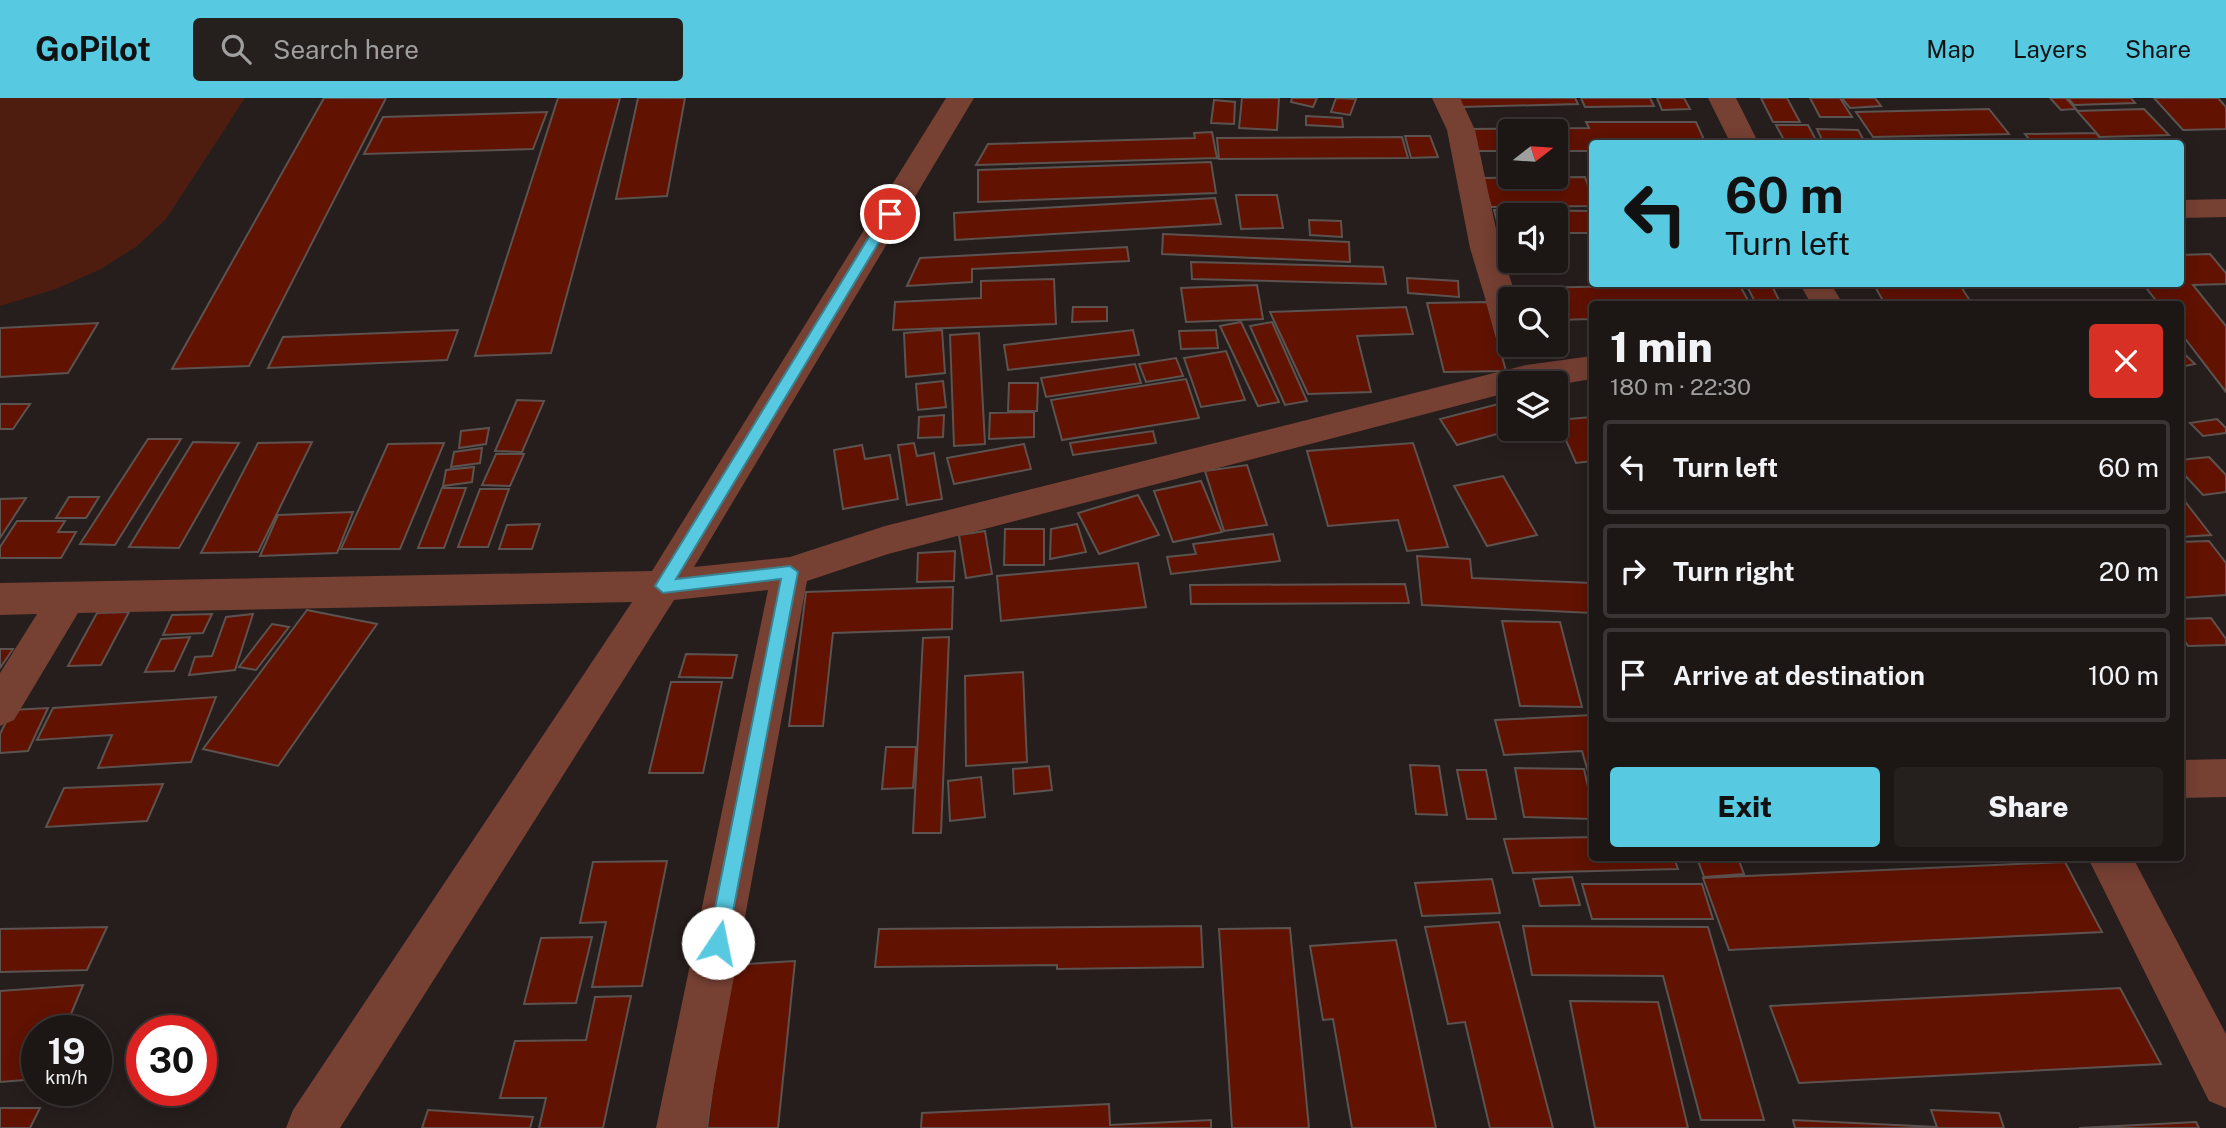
<!DOCTYPE html>
<html lang="en">
<head>
<meta charset="utf-8">
<style>
	:root { --surface:#1c1615; --page:#251f1e; --text:#f1f3f6; --muted:#a09fa0; --line:#3a3534; --accent:#57c9e1 }
	body { margin:0; font-family:"Public Sans",sans-serif; background:var(--page); color:var(--text); height:100vh; display:flex; flex-direction:column; font-size:26px; white-space:nowrap }
	* { box-sizing:border-box; margin:0 }
	p { font-size:23px; color:var(--muted) }
	.icon { flex:none; width:38px; height:38px; fill:none; stroke:currentColor; stroke-width:2; stroke-linecap:round; stroke-linejoin:round }
	.map { position:relative; flex:1; overflow:hidden }
	.sheet { position:absolute; left:1589px; top:203px; width:595px; height:560px; display:flex; flex-direction:column; background:var(--surface); border-radius:7px; box-shadow:0 4px 18px #0003,0 0 0 2px var(--line) }
	.sheet>* { flex:none }
	.guide { position:absolute; left:1589px; top:42px; width:595px; height:147px; border-radius:7px; box-shadow:0 4px 18px #0003,0 0 0 2px var(--line); background:#57c9e1; color:#111; overflow:hidden }
	.needle { width:46px; rotate:73deg }
	.fabs { position:absolute; left:1498px; top:21px; display:grid; gap:14px }
	.fabs a { display:grid; place-items:center; width:70px; height:70px; border-radius:7px; background:var(--surface); box-shadow:0 4px 18px #0003,0 0 0 2px var(--line); font-size:35px }
	.speed { position:absolute; left:21px; top:917px; display:flex; gap:14px; font-size:35px; font-weight:700; text-align:center }
	.speed>* { display:grid; place-content:center; width:91px; height:91px; border-radius:50%; background:var(--surface); box-shadow:0 4px 18px #0003,0 0 0 2px var(--line); line-height:1 }
	.speed small { font-size:18px; font-weight:400 }
	.speed .limit { border:10px solid #d22; background:#fff; color:#111 }
	.pin { position:absolute; display:grid; place-items:center; width:60px; height:60px; color:#fff; margin:-30px; border:4px solid #fff; border-radius:50%; box-shadow:0 2px 7px #0007 }
	.me { position:absolute; width:77px; margin:-38px; rotate:11deg; stroke-linejoin:round; filter:drop-shadow(0 0 5px #0008) }
	.turn { display:flex; align-items:center; gap:24px; height:147px; padding:0 21px; font-size:32px }
	.turn .icon { width:91px; height:91px; stroke-width:2.5 }
	.turn b { display:block; font-size:49px; line-height:60px }
	.round { display:grid; place-items:center; flex:none; width:74px; height:74px; border-radius:7px; background:var(--page) }
	.head { display:flex; align-items:center; justify-content:space-between; height:119px; padding:0 21px }
	h1 { font-size:42px; font-weight:800; line-height:52px }
	.primary-button { display:flex; gap:14px; margin-top:auto; padding:14px 21px }
	.primary-button a { flex:1; height:80px; border-radius:7px; background:var(--accent); color:#111; font-size:28px; font-weight:800; line-height:80px; text-align:center }
	.primary-button a+a { background:var(--page); color:var(--text) }
	ul { padding:0; list-style:none }
	li { display:flex; align-items:center; gap:21px; height:94px; margin:0 14px 10px; padding:0 7px; border:4px solid var(--line); border-radius:7px }
	li div { flex:1 }
	li b { display:block; font-size:26px }
	li em { font-style:normal }
	header { display:flex; align-items:center; gap:42px; box-sizing:border-box; height:98px; padding:0 35px; background:var(--accent); color:#111 }
	header strong { font-size:33px }
	nav { display:flex; gap:38px; margin-inline-start:auto; font-size:24px }
	.search { width:490px; height:63px; background:var(--page); display:flex; align-items:center; gap:18px; box-sizing:border-box; padding:0 24px; border-radius:7px; color:var(--muted); font-size:26px }
	.map>svg:first-child { display:block }
</style>
</head>
<body>
<header>
<strong>GoPilot</strong>
<div class="search"><svg class="icon" aria-label="search" viewBox="0 0 24 24"><circle cx="10" cy="10" r="6"/><path d="M15 15l6 6"/></svg>Search here</div>
<nav><a>Map</a><a>Layers</a><a>Share</a></nav>
</header>
<div class="map">
<svg width="2226" height="1030" viewBox="0 0 2226 1030">
	<rect width="100%" height="100%" fill="#261e1c"/>
	<path fill="#4f1c10" d="M0,0H245L166,121L136,149L101,171L56,191L0,208Z"/>
	<path fill="#611201" stroke="#5c5350" stroke-width="2" d="M324,0H386L249,268L172,271Z
		M558,0H620L551,255L475,258Z
		M638,0H685L667,98L616,101Z
		M1242,0H1279L1277,32L1239,30Z
		M1292,0H1317L1313,9L1291,4Z
		M1336,0L1356,1L1350,17L1331,14Z
		M1459,0H1575L1578,6L1462,9Z
		M1581,0H1650L1654,8L1585,9Z
		M1657,0H1684L1690,11L1662,12Z
		M1761,0H1787L1800,24H1773Z
		M1810,0H1840L1852,19H1820Z
		M1842,0H1875L1881,8L1850,10Z
		M2050,0H2066L2076,11L2061,12Z
		M2068,0H2131L2135,5L2074,7Z
		M2154,0H2218L2226,9V31L2183,32Z
		M1214,2L1235,4L1234,26L1211,25Z
		M1989,11L2009,36L1873,39L1856,14Z
		M2144,11L2169,37L2100,39L2077,13Z
		M547,14L533,51L364,56L383,19Z
		M1306,18L1342,20L1343,29L1306,27Z
		M1586,24H1696L1706,46H1592V53H1556V33H1510V53H1477L1470,31L1589,30Z
		M1776,27H1808L1818,46H1786Z
		M1817,31L1858,32L1866,46H1824Z
		M1212,34L1217,60L976,67L988,46L1195,40L1194,35Z
		M2096,35L2104,46H2033L2025,36Z
		M1405,38H1430L1438,59L1411,60Z
		M1402,39L1408,60L1219,61L1217,40Z
		M1211,64L1216,95L978,104V72Z
		M1585,79L1592,99V108L1491,109L1482,80Z
		M1236,97H1277L1283,130L1241,131Z
		M1215,100L1221,126L955,142L954,115Z
		M1494,112L1592,113V135H1556V117H1510V134H1500Z
		M1309,122L1341,123L1342,139L1310,137Z
		M1163,136L1349,144L1350,164L1162,156Z
		M1501,138H1510V163H1556V159L1558,166H1511Z
		M1127,149L1129,163L972,171V184L907,188L920,160Z
		M2210,156L2226,175V186L2193,187L2226,228V294L2180,234V206H2159L2143,186H2180V157Z
		M1191,164L1383,169L1386,186L1192,181Z
		M1407,180L1458,183L1459,199L1408,195Z
		M1054,181L1056,226L893,232L895,204L981,200V183Z
		M1739,186L1750,206H1592V221L1556,222V201H1522L1518,190Z
		M1746,186H1771L1781,206H1756Z
		M1257,187L1263,221L1186,224L1181,190Z
		M1874,187H1960L1972,206H1885Z
		M1487,204L1506,273L1444,274L1427,205Z
		M1073,209H1107V223L1072,224Z
		M1406,209L1413,236L1357,238L1371,294L1308,296L1270,214Z
		M1241,224L1279,304L1258,308L1220,228Z
		M1272,224L1307,303L1285,307L1250,228Z
		M98,225L68,275L0,279V230Z
		M458,232L447,262L268,270L283,239Z
		M942,232L945,275L906,279L904,235Z
		M1133,232L1139,257L1008,272L1004,247Z
		M1216,232L1218,250L1181,251L1179,233Z
		M979,235L985,346L954,348L950,237Z
		M2180,252L2195,266L2180,269Z
		M1226,253L1245,302L1201,309L1184,260Z
		M1176,260L1183,278L1146,284L1139,266Z
		M1135,266L1141,285L1046,299L1041,280Z
		M1186,281L1199,320L1062,342L1051,302Z
		M943,283L946,309L918,312L916,286Z
		M1009,285H1038L1037,313H1008Z
		M517,302L544,303L522,354L495,353Z
		M1510,303V331H1515L1457,347L1440,321Z
		M0,306H30L13,331H0Z
		M1034,314V339L989,341L990,315Z
		M944,317L943,339L918,340L919,319Z
		M1592,319V363L1576,365L1557,322Z
		M2217,321L2226,330V335L2203,338L2190,325Z
		M489,330L486,346L459,350L461,333Z
		M1153,333L1156,345L1073,357L1070,345Z
		M148,341H181L115,447L80,446Z
		M193,344L239,345L179,450L129,449Z
		M312,344L258,454L201,455L258,345Z
		M444,345L400,451H341L388,346Z
		M914,345L917,358L934,355L942,401L907,407L898,347Z
		M1413,345L1448,449L1407,453L1398,422L1328,428L1307,353Z
		M1024,346L1031,371L954,386L947,360Z
		M862,347L865,361L890,357L898,401L843,411L834,352Z
		M482,350L480,365L451,369L454,354Z
		M496,356H524L510,388L482,387Z
		M2209,359L2226,377V394L2203,397L2180,372V362Z
		M1247,367L1267,427L1224,433L1205,373Z
		M474,369L472,384L443,388L446,372Z
		M1503,378L1537,437L1487,448L1454,388Z
		M1201,383L1222,434L1173,444L1154,393Z
		M442,390H466L444,450H418Z
		M480,391H509L488,449H458Z
		M1138,397L1159,437L1099,456L1078,415Z
		M2180,397L2211,437L2180,439Z
		M69,399H99L86,420H56Z
		M26,400L0,440V401Z
		M353,414L337,455L260,458L278,417Z
		M17,423H65L58,434H76L61,460H0V449Z
		M540,426L532,451H499L507,427Z
		M1077,426L1086,454L1050,461L1051,431Z
		M1005,431H1044V467H1004Z
		M985,433L992,476L966,480L959,437Z
		M1273,436L1280,463L1171,476L1167,459L1196,456L1193,446Z
		M2209,443L2226,465V497L2180,500V444Z
		M955,453L954,483L917,484L918,455Z
		M1417,458L1470,461L1472,480L1592,485V515L1422,507Z
		M1138,465L1146,509L1001,523L997,478Z
		M1405,486L1409,505L1191,506L1190,487Z
		M953,489L952,531L833,535L823,628H789L806,494Z
		M307,512L377,526L278,668L203,651Z
		M129,514L101,567L68,568L97,515Z
		M212,516L203,535L163,537L172,517Z
		M253,516L235,572L189,577L195,559L212,558L226,519Z
		M2211,520L2226,541V547L2188,548L2180,536V521Z
		M1502,523L1560,524L1582,609L1520,608Z
		M272,526L289,529L256,572L239,569Z
		M190,539L174,573L145,574L161,541Z
		M949,539L941,735H913L923,540Z
		M0,551H13L0,570Z
		M686,556L737,557L732,580L679,579Z
		M1023,574L1027,664L966,668L965,578Z
		M671,584H722L703,675H649Z
		M216,599L191,664L98,670L112,637L37,642L53,610Z
		M48,610L28,653L0,655V636L12,612Z
		M1592,617V688L1582,653L1504,657L1495,622Z
		M886,649H916L913,690L882,691Z
		M1410,667L1439,668L1447,717L1416,716Z
		M1049,668L1052,692L1014,696L1013,671Z
		M1515,670L1584,671L1592,707V721L1524,719Z
		M1457,672H1486L1496,721H1467Z
		M981,679L985,719L950,723L948,683Z
		M163,686L147,723L46,729L64,690Z
		M1592,739V760H1674L1678,771L1513,775L1504,741Z
		M1697,760H1738L1744,776L1704,779Z
		M667,763L642,888L592,889L606,824L580,825L593,764Z
		M2065,764L2102,834L1729,852L1703,780Z
		M1572,779L1580,807L1540,808L1533,781Z
		M1492,781L1500,815L1422,818L1415,785Z
		M1582,786H1702L1713,821H1592Z
		M1499,824L1553,1030H1490L1465,924L1448,926L1425,829Z
		M1201,828L1203,869L1057,871V867L875,869L879,831Z
		M1523,828L1708,829L1764,1022H1701L1663,878L1532,877Z
		M107,829L87,872L0,874V831Z
		M1290,830L1309,1030H1232L1219,831Z
		M592,839L576,905L524,906L541,840Z
		M1396,842L1436,1030H1352L1333,921L1323,922L1310,848Z
		M795,863L778,1030H707L729,867Z
		M83,887L64,933H37V981L0,984V893Z
		M2120,890L2161,966L1799,985L1770,908Z
		M631,898L603,1030H539L546,1000H500L515,943L586,942L595,899Z
		M1570,903L1658,904L1688,1030H1595Z
		M1109,1006L1110,1027L1211,1022V1030H921L922,1015Z
		M0,1010H40L30,1030H0Z
		M428,1012L533,1019L530,1030H422Z
		M1931,1012L1999,1015L2004,1030H1795L1793,1022L1937,1029Z
		M2196,1024L2199,1030H2079Z"/>
	<g fill="none" stroke-linecap="round" stroke-linejoin="round">
		<path fill="#764033" fill-rule="evenodd" d="M946,0H974L694,469L790,459L885,428L1526,267L1592,258V281L1556,287L1510,285V294L888,456L807,483L706,1030H656L768,492L674,502L340,1030H286L293,1012L632,504L78,515L14,622L0,628V575L37,516L0,517V485L652,473Z
			M1432,0H1460L1475,32L1500,150L1517,201H1510V241L1499,238L1494,230L1470,150L1447,32Z
			M1708,0H1736L1759,46H1731Z
			M2226,101V119L2180,120V102Z
			M1800,186H1831L1843,206H1811Z
			M2226,661V699L2180,700V662Z
			M2088,760H2133L2226,936V1010L2209,1003Z"/>
	</g>
	<path fill="#57c9e1" stroke="#398392" stroke-width="2" d="M890,112L896,116L676,481L790,468L798,474L727,845L724,851L718,854L711,851L708,845L781,481L663,495L655,488L883,116Z"/>
</svg>
<div class="fabs">
<a><svg class="needle" viewBox="-14 -14 28 28"><path d="M0-13l5 13h-10z" fill="#e53935"/><path d="M0 13l5-13h-10z" fill="#a09fa0"/></svg></a>
<a><svg class="icon" aria-label="sound" viewBox="0 0 24 24"><path d="M4 9h4l5-4v14l-5-4H4zM17 9q2 3 0 6"/></svg></a>
<a><svg class="icon" aria-label="search" viewBox="0 0 24 24"><circle cx="10" cy="10" r="6"/><path d="M15 15l6 6"/></svg></a>
<a><svg class="icon" aria-label="layers" viewBox="0 0 24 24"><path d="M12 4l9 5-9 5-9-5zM3 14l9 5 9-5"/></svg></a>
</div>
<div class="speed"><div>19<small>km/h</small></div><div class="limit">30</div></div>
<div class="pin" style="left:890px;top:116px;background:#d93025"><svg class="icon" aria-label="arrive" viewBox="0 0 24 24"><path d="M6 21V4h12l-3 4 3 4H6"/></svg></div>
<svg class="me" style="left:718px;top:845px" viewBox="-20 -20 40 40"><circle r="19" fill="#fff"/><path d="M0-13L10 11 0 6-10 11z" fill="#57c9e1"/></svg>
<div class="guide">
<div class="turn"><svg class="icon" aria-label="left" viewBox="0 0 24 24"><path d="M17 20v-9H6M10 6l-5 5 5 5"/></svg><div><b>60 m</b>Turn left</div></div>
</div>
<section class="sheet">
<div class="head"><div><h1>1 min</h1><p>180 m · 22:30</p></div><a class="round" style="background:#d93025;color:#fff"><svg class="icon" aria-label="close" viewBox="0 0 24 24"><path d="M6 6l12 12M18 6L6 18"/></svg></a></div>
<ul>
<li><svg class="icon" aria-label="left" viewBox="0 0 24 24"><path d="M17 20v-9H6M10 6l-5 5 5 5"/></svg><div><b>Turn left</b></div><em>60 m</em></li>
<li><svg class="icon" aria-label="right" viewBox="0 0 24 24"><path d="M7 20v-9h11M14 6l5 5-5 5"/></svg><div><b>Turn right</b></div><em>20 m</em></li>
<li><svg class="icon" aria-label="arrive" viewBox="0 0 24 24"><path d="M6 21V4h12l-3 4 3 4H6"/></svg><div><b>Arrive at destination</b></div><em>100 m</em></li>
</ul>
<div class="primary-button"><a>Exit</a><a>Share</a></div>
</section>
</div>
</body>
</html>
